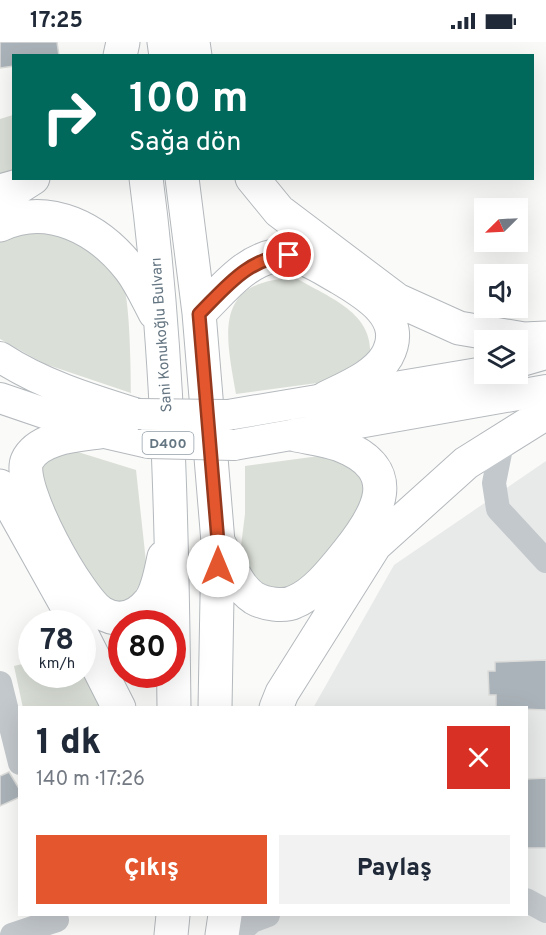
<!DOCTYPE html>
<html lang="tr">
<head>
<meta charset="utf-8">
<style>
	:root { --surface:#fff; --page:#f2f2f3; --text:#1f2937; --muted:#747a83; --accent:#e4572e }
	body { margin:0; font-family:Overpass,sans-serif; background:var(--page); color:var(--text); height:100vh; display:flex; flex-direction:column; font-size:22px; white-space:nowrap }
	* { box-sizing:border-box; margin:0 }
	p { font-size:20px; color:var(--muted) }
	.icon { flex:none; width:33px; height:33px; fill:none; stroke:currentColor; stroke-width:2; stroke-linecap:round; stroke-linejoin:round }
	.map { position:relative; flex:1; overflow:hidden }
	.details { position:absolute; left:18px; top:664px; width:510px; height:210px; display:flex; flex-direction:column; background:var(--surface); border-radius:0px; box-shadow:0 6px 24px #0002 }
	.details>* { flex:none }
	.top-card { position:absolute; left:12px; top:12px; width:522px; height:126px; border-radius:0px; box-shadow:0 6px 24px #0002; background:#00695c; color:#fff; overflow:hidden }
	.needle { width:39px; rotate:246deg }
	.fabs { position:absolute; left:474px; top:156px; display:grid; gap:12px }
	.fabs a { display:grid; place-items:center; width:54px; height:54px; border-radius:0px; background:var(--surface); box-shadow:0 6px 24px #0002; font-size:30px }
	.speed { position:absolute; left:18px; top:568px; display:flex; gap:12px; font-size:30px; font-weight:700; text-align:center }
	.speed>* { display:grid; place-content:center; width:78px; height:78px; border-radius:50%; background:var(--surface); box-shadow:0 6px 24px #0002; line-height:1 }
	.speed small { font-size:15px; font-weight:400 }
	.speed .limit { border:9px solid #d22; background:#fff; color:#111 }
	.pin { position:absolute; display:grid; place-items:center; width:51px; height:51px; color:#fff; margin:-26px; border:3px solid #fff; border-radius:50%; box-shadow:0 2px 6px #0007 }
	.me { position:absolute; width:66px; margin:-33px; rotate:0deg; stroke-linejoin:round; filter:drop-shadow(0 0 4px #0008) }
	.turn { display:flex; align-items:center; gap:21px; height:126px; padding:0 18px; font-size:27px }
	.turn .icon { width:78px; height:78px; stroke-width:2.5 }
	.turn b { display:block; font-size:42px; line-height:51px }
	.round { display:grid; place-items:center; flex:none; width:63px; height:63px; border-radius:0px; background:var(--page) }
	.head { display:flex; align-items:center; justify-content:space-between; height:102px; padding:0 18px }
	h1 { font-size:36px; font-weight:800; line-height:45px }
	.action { display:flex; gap:12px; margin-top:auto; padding:12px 18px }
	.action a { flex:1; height:69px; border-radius:0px; background:var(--accent); color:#fff; font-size:24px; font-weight:800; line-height:69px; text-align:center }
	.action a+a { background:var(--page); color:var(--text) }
	.status { display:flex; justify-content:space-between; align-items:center; height:42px; padding:0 30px; background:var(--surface); direction:ltr }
	.status svg { height:16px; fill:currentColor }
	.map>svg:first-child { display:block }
</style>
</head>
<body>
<div class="status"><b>17:25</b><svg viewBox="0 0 49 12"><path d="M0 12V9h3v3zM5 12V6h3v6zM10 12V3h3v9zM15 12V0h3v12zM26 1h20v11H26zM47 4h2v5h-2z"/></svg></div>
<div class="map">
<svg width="546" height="893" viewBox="0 0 546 893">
	<rect width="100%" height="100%" fill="#fafaf8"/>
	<path fill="#e8e9e9" d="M546,419V893H231L232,873H526V666H313L394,523Z"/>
	<path fill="#dadfd7" d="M13,73V130L0,136V77Z
		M62,188C86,203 108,218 123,244C130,255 131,334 131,351L45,322L0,297V200L7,194Z
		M296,236C329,256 374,270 370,315L332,339L236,352C225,290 213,238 296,236Z
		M65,406L136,428L147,529L132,555L116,563C90,554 52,462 38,434L46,413Z
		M334,412L365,434V469L301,545L282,551L249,538L240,512L245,472V424Z
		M83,615L105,666H23L14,624L31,620L32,633H82Z"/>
	<path fill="#aab3b9" stroke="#dcdcda" stroke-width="1.5" d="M0,0H57L59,14H14V24L0,26Z
		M546,618V668L496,666V653H489L488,629H495V620Z
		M9,730L20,748V755L0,764V734Z
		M546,736V806H526V737Z"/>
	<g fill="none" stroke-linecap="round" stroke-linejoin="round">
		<defs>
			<path id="major" d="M0,315C43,343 90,357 138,372
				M518,320L546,312
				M0,356L100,390L148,401
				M228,373L484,330
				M234,403L546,348"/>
			<path id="highway" d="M164,0L166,14
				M193,0L195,14
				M120,14L123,0
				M146,136C169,312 172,489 174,666
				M182,136L199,271L218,500L215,666
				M252,136L279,169L397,258L459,286L524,297L546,296
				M0,149L22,143L33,136
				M0,183C49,160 99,187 130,227C140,240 147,256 155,271
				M199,271C221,250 243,220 274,214C299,210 317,223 338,235C365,251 408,275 387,314C375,335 345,346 324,357
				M100,390C78,393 38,395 27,419C16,444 79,558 102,571C120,582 138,574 150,559C158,548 161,529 164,515
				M0,444L77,582
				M220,503C229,521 237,545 254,556C264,562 284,565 294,560C315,552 334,527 347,511C379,471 404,428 340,403C327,398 310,396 296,393
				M82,593L119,666
				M276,666L282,651L375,503L466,421L546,371
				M171,893L173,873
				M222,893L225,873"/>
		</defs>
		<use href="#major" stroke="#b5babe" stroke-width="32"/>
		<use href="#highway" stroke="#b4b9bd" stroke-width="35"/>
		<path stroke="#c3c8cc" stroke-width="24" d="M502,401L494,441L498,467L546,519
			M0,641L20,721
			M526,858L546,869
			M12,893L57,878
			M237,893L252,879L268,873"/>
		<use href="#major" stroke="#fff" stroke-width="30"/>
		<use href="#highway" stroke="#fff" stroke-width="33"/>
		<defs>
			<path id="major-bridge" d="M138,372L228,373
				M148,401L234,403"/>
		</defs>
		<use href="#major-bridge" stroke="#b5babe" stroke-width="32" stroke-linecap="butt"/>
		<use href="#major-bridge" stroke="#fff" stroke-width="30"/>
	</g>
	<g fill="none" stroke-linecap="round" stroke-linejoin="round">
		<defs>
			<path id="route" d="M218,524V500L199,272C227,244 248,216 289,213"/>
		</defs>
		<use href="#route" stroke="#94391e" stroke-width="15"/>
		<use href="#route" stroke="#e4572e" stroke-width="10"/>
	</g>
	<g text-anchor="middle" stroke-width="6" stroke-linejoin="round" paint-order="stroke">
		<rect fill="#fff" stroke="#939fa8" stroke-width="1.5" x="142.5" y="390" width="51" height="22" rx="4.5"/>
		<g font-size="14" font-weight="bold" fill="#657683">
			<text x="168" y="406">D400</text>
		</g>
		<g font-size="15" fill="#657683" stroke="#fff">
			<text transform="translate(161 293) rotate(-94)" y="5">Sani Konukoğlu Bulvarı</text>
		</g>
	</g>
</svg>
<div class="fabs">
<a><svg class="needle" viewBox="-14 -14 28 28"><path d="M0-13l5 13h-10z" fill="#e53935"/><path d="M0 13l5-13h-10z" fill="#747a83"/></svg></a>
<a><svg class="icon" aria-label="sound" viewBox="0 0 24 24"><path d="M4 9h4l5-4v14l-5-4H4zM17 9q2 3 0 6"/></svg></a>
<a><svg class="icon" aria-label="layers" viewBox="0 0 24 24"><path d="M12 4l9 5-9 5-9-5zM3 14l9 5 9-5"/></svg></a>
</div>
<div class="speed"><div>78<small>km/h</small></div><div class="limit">80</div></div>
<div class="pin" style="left:289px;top:213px;background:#d93025"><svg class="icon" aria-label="arrive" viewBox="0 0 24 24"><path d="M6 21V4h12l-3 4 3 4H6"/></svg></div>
<svg class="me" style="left:218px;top:524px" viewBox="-20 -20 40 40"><circle r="19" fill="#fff"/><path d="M0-13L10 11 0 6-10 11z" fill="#e4572e"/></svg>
<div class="top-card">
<div class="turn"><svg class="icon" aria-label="right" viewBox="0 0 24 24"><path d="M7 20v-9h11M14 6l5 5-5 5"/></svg><div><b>100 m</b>Sağa dön</div></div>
</div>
<section class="details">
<div class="head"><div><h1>1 dk</h1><p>140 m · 17:26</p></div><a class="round" style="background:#d93025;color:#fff"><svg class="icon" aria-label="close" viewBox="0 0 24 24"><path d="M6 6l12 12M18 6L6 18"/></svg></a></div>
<div class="action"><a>Çıkış</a><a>Paylaş</a></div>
</section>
</div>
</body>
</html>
